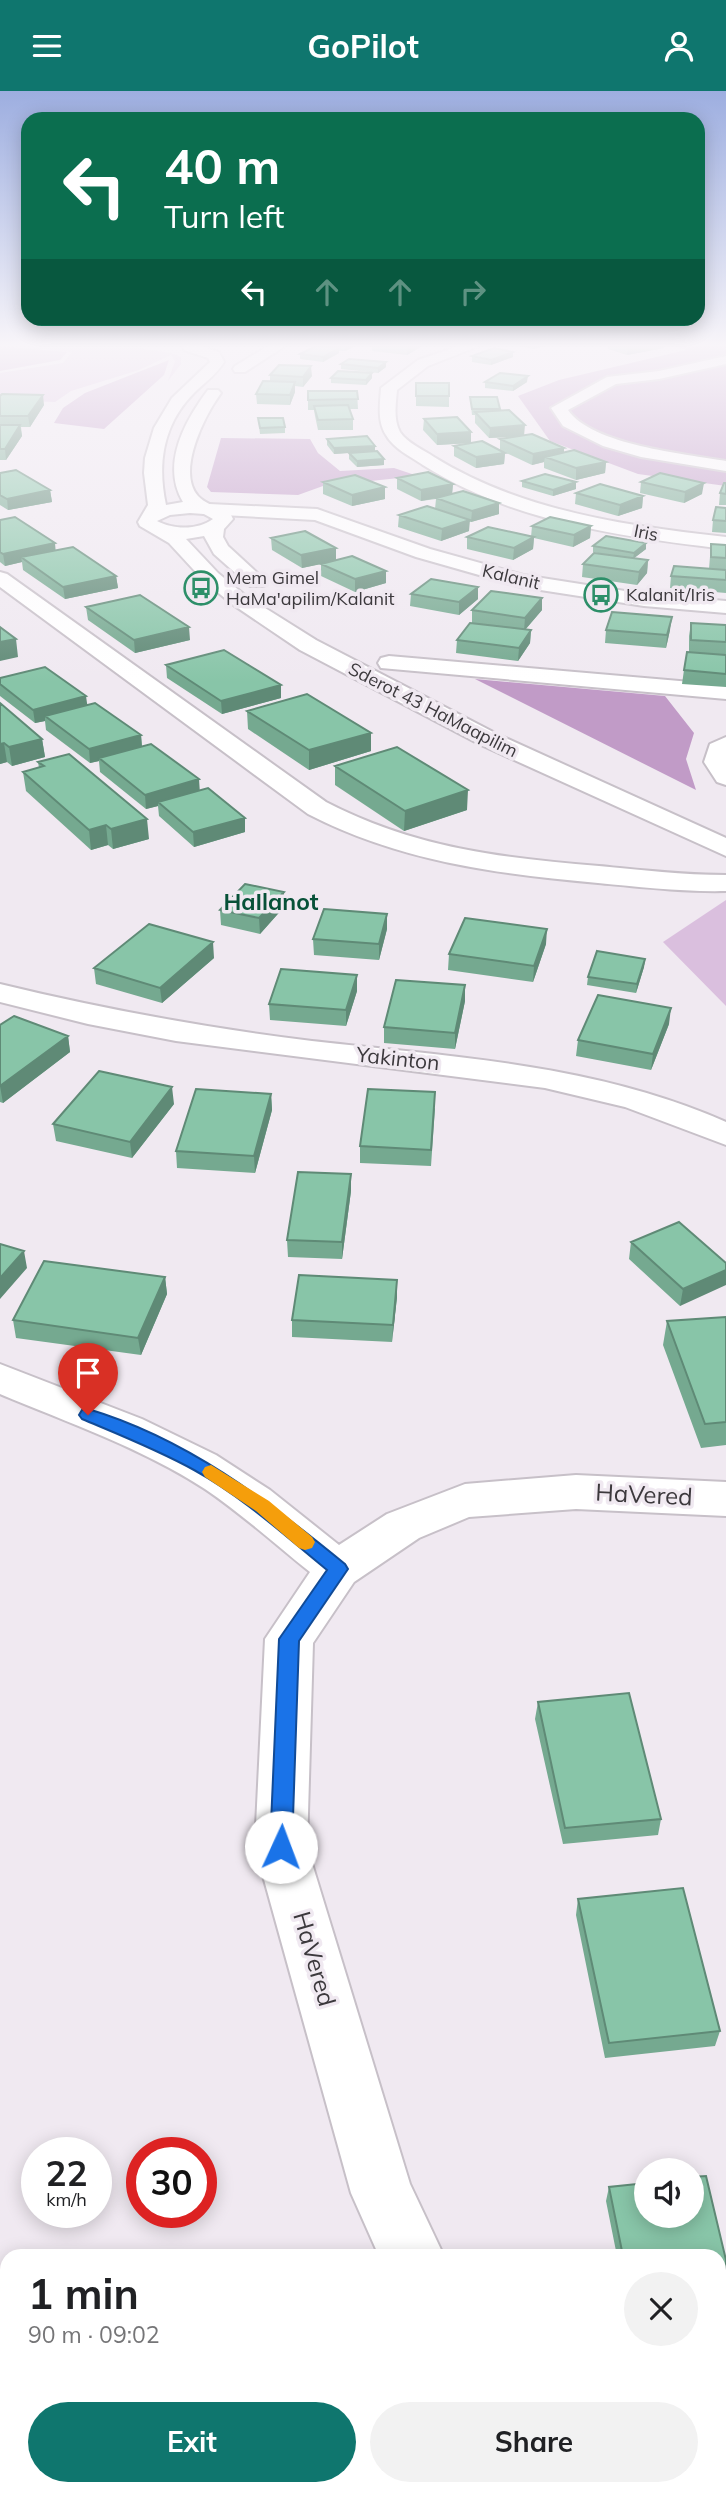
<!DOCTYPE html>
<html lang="en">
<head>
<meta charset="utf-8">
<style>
	:root { --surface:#fff; --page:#f2f2f2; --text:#202124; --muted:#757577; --accent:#0f766e }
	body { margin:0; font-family:Mulish,sans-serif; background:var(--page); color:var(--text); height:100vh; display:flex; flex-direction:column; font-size:26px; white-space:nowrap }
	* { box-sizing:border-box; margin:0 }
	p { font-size:23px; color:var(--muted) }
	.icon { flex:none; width:38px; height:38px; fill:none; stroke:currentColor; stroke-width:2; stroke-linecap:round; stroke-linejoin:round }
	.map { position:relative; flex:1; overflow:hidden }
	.sheet { position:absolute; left:0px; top:2158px; width:726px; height:247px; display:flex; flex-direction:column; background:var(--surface); border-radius:21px 21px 0 0; box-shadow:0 4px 18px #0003 }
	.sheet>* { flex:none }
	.hud { position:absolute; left:21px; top:21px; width:684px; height:214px; border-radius:21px; box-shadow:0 4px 18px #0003; background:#0b6e4f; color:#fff; overflow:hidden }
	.tools { position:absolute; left:634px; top:2067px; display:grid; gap:14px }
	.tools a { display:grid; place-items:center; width:70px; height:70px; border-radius:50%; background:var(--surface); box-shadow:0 4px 18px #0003; font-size:35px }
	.speed { position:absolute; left:21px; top:2046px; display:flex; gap:14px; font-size:35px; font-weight:700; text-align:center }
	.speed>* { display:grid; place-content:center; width:91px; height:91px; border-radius:50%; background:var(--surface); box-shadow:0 4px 18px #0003; line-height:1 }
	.speed small { font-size:18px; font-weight:400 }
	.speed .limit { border:10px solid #d22; background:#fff; color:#111 }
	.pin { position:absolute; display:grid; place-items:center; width:60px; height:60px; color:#fff; margin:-72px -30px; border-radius:50% 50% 50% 0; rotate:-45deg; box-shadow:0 0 7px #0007 }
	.pin .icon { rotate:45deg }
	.me { position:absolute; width:77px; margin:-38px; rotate:2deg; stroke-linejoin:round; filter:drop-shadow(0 0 5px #0008) }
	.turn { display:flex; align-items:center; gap:24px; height:147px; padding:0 28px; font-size:32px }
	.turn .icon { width:91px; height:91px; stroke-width:2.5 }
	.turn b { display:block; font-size:49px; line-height:60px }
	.lanes { display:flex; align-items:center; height:66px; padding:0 28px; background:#0003; justify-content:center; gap:35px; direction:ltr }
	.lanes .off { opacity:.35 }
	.round { display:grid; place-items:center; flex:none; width:74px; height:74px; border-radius:37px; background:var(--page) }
	.overview { display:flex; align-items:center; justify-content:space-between; height:119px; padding:0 28px }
	h1 { font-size:42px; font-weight:700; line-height:52px }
	.button { display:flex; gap:14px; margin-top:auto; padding:14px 28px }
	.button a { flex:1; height:80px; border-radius:42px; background:var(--accent); color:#fff; font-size:28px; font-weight:700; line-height:80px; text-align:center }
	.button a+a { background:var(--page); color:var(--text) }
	header { display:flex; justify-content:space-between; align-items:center; height:91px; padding:0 28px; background:var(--accent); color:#fff; font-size:32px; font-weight:700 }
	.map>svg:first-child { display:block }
</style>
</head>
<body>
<header><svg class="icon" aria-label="menu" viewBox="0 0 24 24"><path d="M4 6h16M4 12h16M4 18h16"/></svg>GoPilot<svg class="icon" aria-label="person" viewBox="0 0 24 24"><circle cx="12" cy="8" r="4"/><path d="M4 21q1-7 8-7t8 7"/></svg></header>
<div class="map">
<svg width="726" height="2404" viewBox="0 0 726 2404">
	<rect width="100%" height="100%" fill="#f0e9f1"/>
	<path fill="#dabfde" d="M12,255H136C150,262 167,258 181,266V273L168,290L175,270L171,264L139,279L71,300L55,311L0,309V282L63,272L72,261Z
		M726,809V915L663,851Z"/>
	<path fill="#c19bc7" d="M0,255L67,261L60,269L0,280Z
		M674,255H726V395L638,383L550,350L518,305L559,289L686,259Z
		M169,269L164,284L104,338L54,332L63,317L85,302Z
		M221,347L310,348L318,362L340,380L394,377L418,385L323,395L298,404L211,401L207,396Z
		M475,588L665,605L694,642L686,668L696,699Z"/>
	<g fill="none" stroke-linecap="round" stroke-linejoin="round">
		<defs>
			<path id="minor" d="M268,255H285L245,281H235L233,278L235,275Z
				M459,255H479L428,275L397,299C396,312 393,328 400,341C407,352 424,359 434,366C521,420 626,435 726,446V458C623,446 512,431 423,374C410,365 394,358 386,344C377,330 380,313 381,297L418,269Z
				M726,265V273L659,288L616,293L568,319C592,354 685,363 726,370V380L641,366L603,355L563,335L551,317L607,286L659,280Z
				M209,413L317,418L430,458L523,484L644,503L726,510V522L644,515L521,496L416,466L315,429L203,423L200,419L203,415Z
				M0,481L7,483L326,711C415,757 501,767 599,775C641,779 683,784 726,784V800C683,801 640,796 598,792C496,783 399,770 308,723L0,496Z
				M389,565L726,594V608L381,577L378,572L381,567Z
				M726,646V694L717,691L704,671L710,653Z
				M0,893C103,918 207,937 312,950C453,966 595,973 726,1031V1054L625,1016L545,997L176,950L88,933L0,911Z
				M0,1273L142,1328L216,1364L270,1399L339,1454L387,1423L465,1393L576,1384L726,1391V1425L576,1418L469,1426L419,1447L354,1491L313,1552L307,1756L410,2093L444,2165H379L351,2102L255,1756L265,1548L310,1481C275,1453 242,1423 205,1398C142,1357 69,1332 0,1303Z
				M486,2398H557L560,2404H489Z"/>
			<path id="major" d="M183,255H200L219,261L224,271C216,284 204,292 194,302C163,333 157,373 166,414L183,411C161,374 184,331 208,299H218L221,302C205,324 176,380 198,405C206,414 221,416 231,424L233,428L224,438L223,446L228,455L267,491L264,495H250L214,463L204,445L186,448L218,482L246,505L316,549L497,643L726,747V765L479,653L300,559L232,513L204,490L169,452L140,435L138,431L148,414L144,382L145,367L154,337L172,307L210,271L208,267L184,259ZM190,422L204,423L213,428C198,439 174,439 157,430L170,424Z"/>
		</defs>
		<use href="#minor" stroke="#c7c0c8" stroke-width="4"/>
		<use href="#major" stroke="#c7c0c8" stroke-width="4"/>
		<use href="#minor" fill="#fff" fill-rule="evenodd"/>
		<use href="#major" fill="#fff" fill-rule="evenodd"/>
	</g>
	<path fill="#75a990" d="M316,255H354V256L345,260H339V262L323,271L300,268V263Z
		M372,255H421V256L407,264L372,260Z
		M519,255H546L533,258Z
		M608,255H664V257L627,264L608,258Z
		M472,265L513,266L491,274L472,271Z
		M341,273L386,276L378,282L341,278Z
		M372,282V287L366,294L331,292V287Z
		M270,284L312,285L303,296L295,295V301L290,314L257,313L256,303L270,290Z
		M485,291H527L513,300L485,297Z
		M416,292L449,305V316L416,315Z
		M308,300H357L358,318H350L353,328V339H318L315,325L314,319H308Z
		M0,305L44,314L30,336H21L22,345L6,369H0Z
		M470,306H497L500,320L524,344L564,361L606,371L605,382L576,389L544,377V371L532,374L502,360L505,362L504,373L476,377L454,365V355L500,359V348L516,346L489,347L475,332V324H472Z
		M258,327L285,336V342L260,343Z
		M424,328L471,341V352L437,354L423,339Z
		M327,348L375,360L384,368V374L357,376L349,368V362L334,363L327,354Z
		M0,382L50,399L52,411L8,419L0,414Z
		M397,387L453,393L452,402L499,423L471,431H469V440L441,450L398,436L399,424L435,418L436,408L421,410L397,398Z
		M522,390L576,391V398L553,405L522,396Z
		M323,391L385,396V408L352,415L323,403Z
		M641,391L702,403L684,412L640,402Z
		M726,392V414H719L720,402Z
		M576,402L643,405L642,417L618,425L575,413Z
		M726,417V442L712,441L713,429Z
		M0,429L55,452V460L116,485L118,497L65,508L23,479L22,471L5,475L0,471Z
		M532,435H591L590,447L573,456L534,447L533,458L513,469L467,458V446H531Z
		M271,447L336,457V469L386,480V492L355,501L321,485V473L329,471L302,477L272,459Z
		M711,453L726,454V502L670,497L671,485L709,478Z
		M593,455L646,458L634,467L648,469L647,482L637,494L582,486L583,473L608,464L593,461Z
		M411,503L478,508L459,524L410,515Z
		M86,516L190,549L135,562L88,529Z
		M472,519H542L525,539H531L530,552L518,570L456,562L457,549L472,532Z
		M691,532L726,534V596L682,593L684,579L689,561V545Z
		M606,539H670L666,557L605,552Z
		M166,574L281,607L222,623L167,587Z
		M0,587L87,614L141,644L142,655L200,700L245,741L194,756L159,725L158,715L146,718L100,681L99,670L90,672L46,639L45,630L35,632L0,605Z
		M0,612L42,648L45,666L12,675L7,671L0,673Z
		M247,620L371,660L309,679L248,638Z
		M38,671L149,748L113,758L108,754L91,759L26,700L23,681L39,677Z
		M335,675L467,719L404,740L335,694Z
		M284,801V816L260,843L221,834L220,819Z
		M387,838L379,869L314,864L313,848Z
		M546,853L533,891L448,879L449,863Z
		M214,867L162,912L96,893L94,877Z
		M645,868L644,876L636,902L587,894L588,886Z
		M357,884V900L346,935L270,929L269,913Z
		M465,894V910L455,958L384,952V936Z
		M669,933L651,979L576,965L578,949Z
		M0,934L68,945L70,961L3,1012L0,1011Z
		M271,1003L272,1019L255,1082L177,1077L176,1060Z
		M174,1013L132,1067L56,1050L53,1033Z
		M435,1017L431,1075L360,1072V1055Z
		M351,1100L342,1168L288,1166L287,1149Z
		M631,1151L726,1172L680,1215L629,1168Z
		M165,1186L167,1203L141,1264L16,1247L13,1229Z
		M397,1189V1206L392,1251L292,1246V1229Z
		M726,1226V1354L701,1357L663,1254L667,1230Z
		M538,1611L661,1728L658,1744L563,1753L535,1628Z
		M578,1808L720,1940L715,1955L605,1967L576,1824Z
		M706,2085L726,2169V2327L719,2328V2165H617L606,2110L609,2096L646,2092V2124H691V2086Z"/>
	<path fill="#5f8a76" d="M345,255H354V256L345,260Z
		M407,255H421V256L407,264Z
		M533,255H546L533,258Z
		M628,255H664V257L627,264Z
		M339,257V262L323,271V266Z
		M513,261V266L491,274V269Z
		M386,271V276L378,282V277Z
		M311,275L312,285L303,296V286Z
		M372,282V287L366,294V289Z
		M528,285L527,291L513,300V295Z
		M295,291V301L290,314V304Z
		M43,304L44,314L30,336L28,325Z
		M20,334L22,345L6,369L5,358Z
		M525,334L524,345L489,347L490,337Z
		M471,341V352L437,354V343Z
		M375,355V360L334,363V357Z
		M564,357V368L545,366L544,371L532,374L533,363Z
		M505,362L504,373L476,377V366Z
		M384,368V374L357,376V370Z
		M606,371L605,382L576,389V377Z
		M576,391V398L553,405V399Z
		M704,392L702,403L684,412L685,401Z
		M453,393L452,404L421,410V399Z
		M385,396V408L352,415V404Z
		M50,399L52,411L8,419L7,408Z
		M643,405L642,417L618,425L620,414Z
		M499,412V423L471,431L472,420Z
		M470,429L469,440L441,450L442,438Z
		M591,435L590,447L573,456L574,444Z
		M534,446L533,458L513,469L514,457Z
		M55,452L56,464L21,466L22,471L5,475L3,463Z
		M646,452V458L633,468L634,462Z
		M336,457V470L302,477L301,464Z
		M648,469L647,482L637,494L639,481Z
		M386,480V492L355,501V488Z
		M116,485L118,497L65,508L63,496Z
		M478,496V508L459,524V511Z
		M542,507V519L524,540L525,527Z
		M672,526L670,539L666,557L667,544Z
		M189,536L190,549L135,562L134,549Z
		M531,539L530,552L518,570L519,557Z
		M16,548L18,566L0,570V551Z
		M281,594V607L222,623L221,610Z
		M86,605L88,619L45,625V630L35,632L33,619Z
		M371,642V660L309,679V659Z
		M141,644L142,658L99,667V670L90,672L89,658Z
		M42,648L45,666L12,675L9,656Z
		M4,652L7,671L0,673V653Z
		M199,688L200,703L158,711V715L146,718L145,704Z
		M468,699L467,719L404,740L405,720Z
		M245,727V741L194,756L193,741Z
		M147,728L149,748L113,758L111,738Z
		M106,734L108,754L91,759L89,739Z
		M284,801V816L260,843L259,827Z
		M387,823V838L379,869V853Z
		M547,838L546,853L533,891L534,875Z
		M213,851L214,867L162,912L160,897Z
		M645,868L644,876L636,902L637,893Z
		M357,884V900L346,935V919Z
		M465,894V910L455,958V942Z
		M671,917L669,933L651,979L653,963Z
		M68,945L70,961L3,1012L0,995Z
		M172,996L174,1013L132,1067L130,1051Z
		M271,1003L272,1019L255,1082L254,1065Z
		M351,1083V1100L342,1168V1151Z
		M24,1160L27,1177L0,1208V1187Z
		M726,1179V1194L680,1215L683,1198Z
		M165,1186L167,1203L141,1264L138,1247Z
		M397,1189V1206L392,1251L393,1234Z"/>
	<path fill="#88c5a8" stroke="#5f8a76" stroke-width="2" d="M316,255L339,257L323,266L300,263Z
		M494,257L513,261L491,269L472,265Z
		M349,268L386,271L378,277L341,273Z
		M279,274L311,275L303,286L270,284Z
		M338,280L372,282L366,289L331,287Z
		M500,282L528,285L513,295L485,291Z
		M263,290L295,291L290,304L256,303Z
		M416,292H449V305H416Z
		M308,300H357L358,308L308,309Z
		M2,303L43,304L28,325H0V305Z
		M470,306H497L500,318H472Z
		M348,314L353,328L318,329L314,315Z
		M509,319L525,334L490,337L475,321Z
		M457,326L471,341L437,343L424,328Z
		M258,327H283L285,336L260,337Z
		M0,334H20L5,358H0Z
		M532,343L564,357L533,363L500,348Z
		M367,345L375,355L334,357L327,348Z
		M482,350L505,362L476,366L454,355Z
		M574,359L606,371L576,377L545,366Z
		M377,360L384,368L357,370L349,362Z
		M16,379L50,399L7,408L0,404V382Z
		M428,381L453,393L421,399L397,387Z
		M660,382L704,392L685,401L641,391Z
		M545,383L576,391L553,399L522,390Z
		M355,384L385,396L352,404L323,391Z
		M724,392H726V403L720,402Z
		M600,393L643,405L620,414L576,402Z
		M463,400L499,412L472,420L436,407Z
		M427,415L470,429L442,438L399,424Z
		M716,416L726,417V430L713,429Z
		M15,426L55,452L3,463L0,461V429Z
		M550,426L591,435L574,444L532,435Z
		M488,436L534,446L514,457L467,446Z
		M305,440L336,457L301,464L271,447Z
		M606,445L646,452L634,462L593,455Z
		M711,453L726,454V467L711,466Z
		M73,456L116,485L63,496L21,466Z
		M594,462L648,469L639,481L583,473Z
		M352,465L386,480L355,488L321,473Z
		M674,475L726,479V489L671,485Z
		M431,488L478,496L459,511L411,503Z
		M491,500L542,507L525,527L472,519Z
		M140,504L189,536L134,549L86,516Z
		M612,521L672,526L667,544L606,539Z
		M470,532L531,539L519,557L457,549Z
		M691,532L726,534V551L691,549Z
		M0,536L16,548L0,551Z
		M224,559L281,594L221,610L166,574Z
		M687,561L726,564V583L684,579Z
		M45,576L86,605L33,619L0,593V587Z
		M307,603L371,642L309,659L247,620Z
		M0,612L42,648L9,656L4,652L0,653Z
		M95,612L141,644L89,658L45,625Z
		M151,653L199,688L145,704L99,667Z
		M397,656L468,699L405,720L335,675Z
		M69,663L147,728L111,738L106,734L89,739L23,681L44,675L38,671Z
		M208,697L245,727L193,741L158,711Z
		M245,793L284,801L259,827L220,819Z
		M324,818L387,823L379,853L313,848Z
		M465,827L547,838L534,875L449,863Z
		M149,833L213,851L160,897L94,877Z
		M597,860L645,868L637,893L588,886Z
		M281,878L357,884L346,919L269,913Z
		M396,889L465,894L455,942L384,936Z
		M598,904L671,917L653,963L578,949Z
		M14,925L68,945L0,995V934Z
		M99,980L172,996L130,1051L53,1033Z
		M196,998L271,1003L254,1065L176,1060Z
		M368,998L435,1001L431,1059L360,1055Z
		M298,1081L351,1083L342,1151L287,1149Z
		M679,1131L726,1172V1179L683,1198L631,1151Z
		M0,1153L24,1160L0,1187Z
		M44,1170L165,1186L138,1247L13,1229Z
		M299,1184L397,1189L393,1234L292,1229Z
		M726,1226V1331L705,1333L667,1230Z
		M629,1602L661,1728L565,1737L538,1611Z
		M683,1797L720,1940L609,1952L578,1808Z
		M706,2085L726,2169V2316L719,2317V2165H623L609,2096L646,2092V2124H691V2086Z"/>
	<linearGradient id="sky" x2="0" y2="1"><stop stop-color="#9daee0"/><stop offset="0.43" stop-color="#f8f5f9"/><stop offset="1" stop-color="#f8f5f9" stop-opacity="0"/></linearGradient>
	<rect width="726" height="591" fill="url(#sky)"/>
	<path fill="#1a73e8" stroke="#114b97" stroke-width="2" d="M88,1318C186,1347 267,1409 345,1473L348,1478L299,1550L292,1756L289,1763L281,1766L273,1763L270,1756L279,1548L327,1479C284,1444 243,1406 194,1379C158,1359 120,1344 82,1328L79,1324L82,1319Z"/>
	<path fill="#f59e0b" d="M211,1374L269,1410L312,1446L315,1451L312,1457L305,1459L299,1457L256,1420L205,1386L202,1381L205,1376Z"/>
	<defs>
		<symbol id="bus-ring" viewBox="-11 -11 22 22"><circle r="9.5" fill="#f0e9f1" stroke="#2d8f69" stroke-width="1.5"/><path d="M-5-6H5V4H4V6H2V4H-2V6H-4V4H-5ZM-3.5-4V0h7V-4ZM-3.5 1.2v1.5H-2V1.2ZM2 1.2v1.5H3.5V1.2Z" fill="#2d8f69"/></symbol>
	</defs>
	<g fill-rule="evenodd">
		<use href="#bus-ring" x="182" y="478" width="38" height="38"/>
		<use href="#bus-ring" x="582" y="485" width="38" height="38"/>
	</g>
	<g text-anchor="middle" stroke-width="7" stroke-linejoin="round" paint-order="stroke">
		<g font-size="18" fill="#3c393d" stroke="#f0e9f1">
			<text transform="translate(646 442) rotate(11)" y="6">Iris</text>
			<text transform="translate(511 486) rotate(13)" y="6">Kalanit</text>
			<text transform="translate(433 619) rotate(27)" y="6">Sderot 43 HaMaapilim</text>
		</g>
		<g font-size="18" fill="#3c393d" stroke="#f0e9f1" text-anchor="start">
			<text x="226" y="493">Mem Gimel<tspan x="226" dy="21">HaMa'apilim/Kalanit</tspan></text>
			<text x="626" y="510">Kalanit/Iris</text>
		</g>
		<g font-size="21" fill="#3c393d" stroke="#f0e9f1">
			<text transform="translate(398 968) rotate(6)" y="7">Yakinton</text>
		</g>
		<g font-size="23" font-weight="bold" fill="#075138" stroke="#f0e9f1">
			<text x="271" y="819">HaIlanot</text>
		</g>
		<g font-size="24" fill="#3c393d" stroke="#f0e9f1">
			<text transform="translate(644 1404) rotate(3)" y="8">HaVered</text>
			<text transform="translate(314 1868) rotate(74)" y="8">HaVered</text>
		</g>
	</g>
</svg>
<div class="tools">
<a><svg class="icon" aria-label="sound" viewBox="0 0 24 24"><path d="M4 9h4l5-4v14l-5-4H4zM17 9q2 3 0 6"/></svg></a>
</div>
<div class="speed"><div>22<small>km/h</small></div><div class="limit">30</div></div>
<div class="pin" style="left:88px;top:1324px;background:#d93025"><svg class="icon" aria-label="arrive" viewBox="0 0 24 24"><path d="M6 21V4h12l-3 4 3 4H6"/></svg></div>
<svg class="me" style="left:281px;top:1756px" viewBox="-20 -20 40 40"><circle r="19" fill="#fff"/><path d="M0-13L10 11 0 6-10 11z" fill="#1a73e8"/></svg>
<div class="hud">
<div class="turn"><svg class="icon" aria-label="left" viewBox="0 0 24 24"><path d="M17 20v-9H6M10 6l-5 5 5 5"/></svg><div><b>40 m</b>Turn left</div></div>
<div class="lanes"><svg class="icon" aria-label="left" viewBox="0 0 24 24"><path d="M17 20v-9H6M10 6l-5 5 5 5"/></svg><svg class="icon off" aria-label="ahead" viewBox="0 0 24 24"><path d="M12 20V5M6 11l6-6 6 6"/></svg><svg class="icon off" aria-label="ahead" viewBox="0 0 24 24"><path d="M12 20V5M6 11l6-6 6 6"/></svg><svg class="icon off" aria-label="right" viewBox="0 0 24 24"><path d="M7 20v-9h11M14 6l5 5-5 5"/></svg></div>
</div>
<section class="sheet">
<div class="overview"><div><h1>1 min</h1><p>90 m · 09:02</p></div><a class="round"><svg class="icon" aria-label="close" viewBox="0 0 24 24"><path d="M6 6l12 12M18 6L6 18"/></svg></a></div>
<div class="button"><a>Exit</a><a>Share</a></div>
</section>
</div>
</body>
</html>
